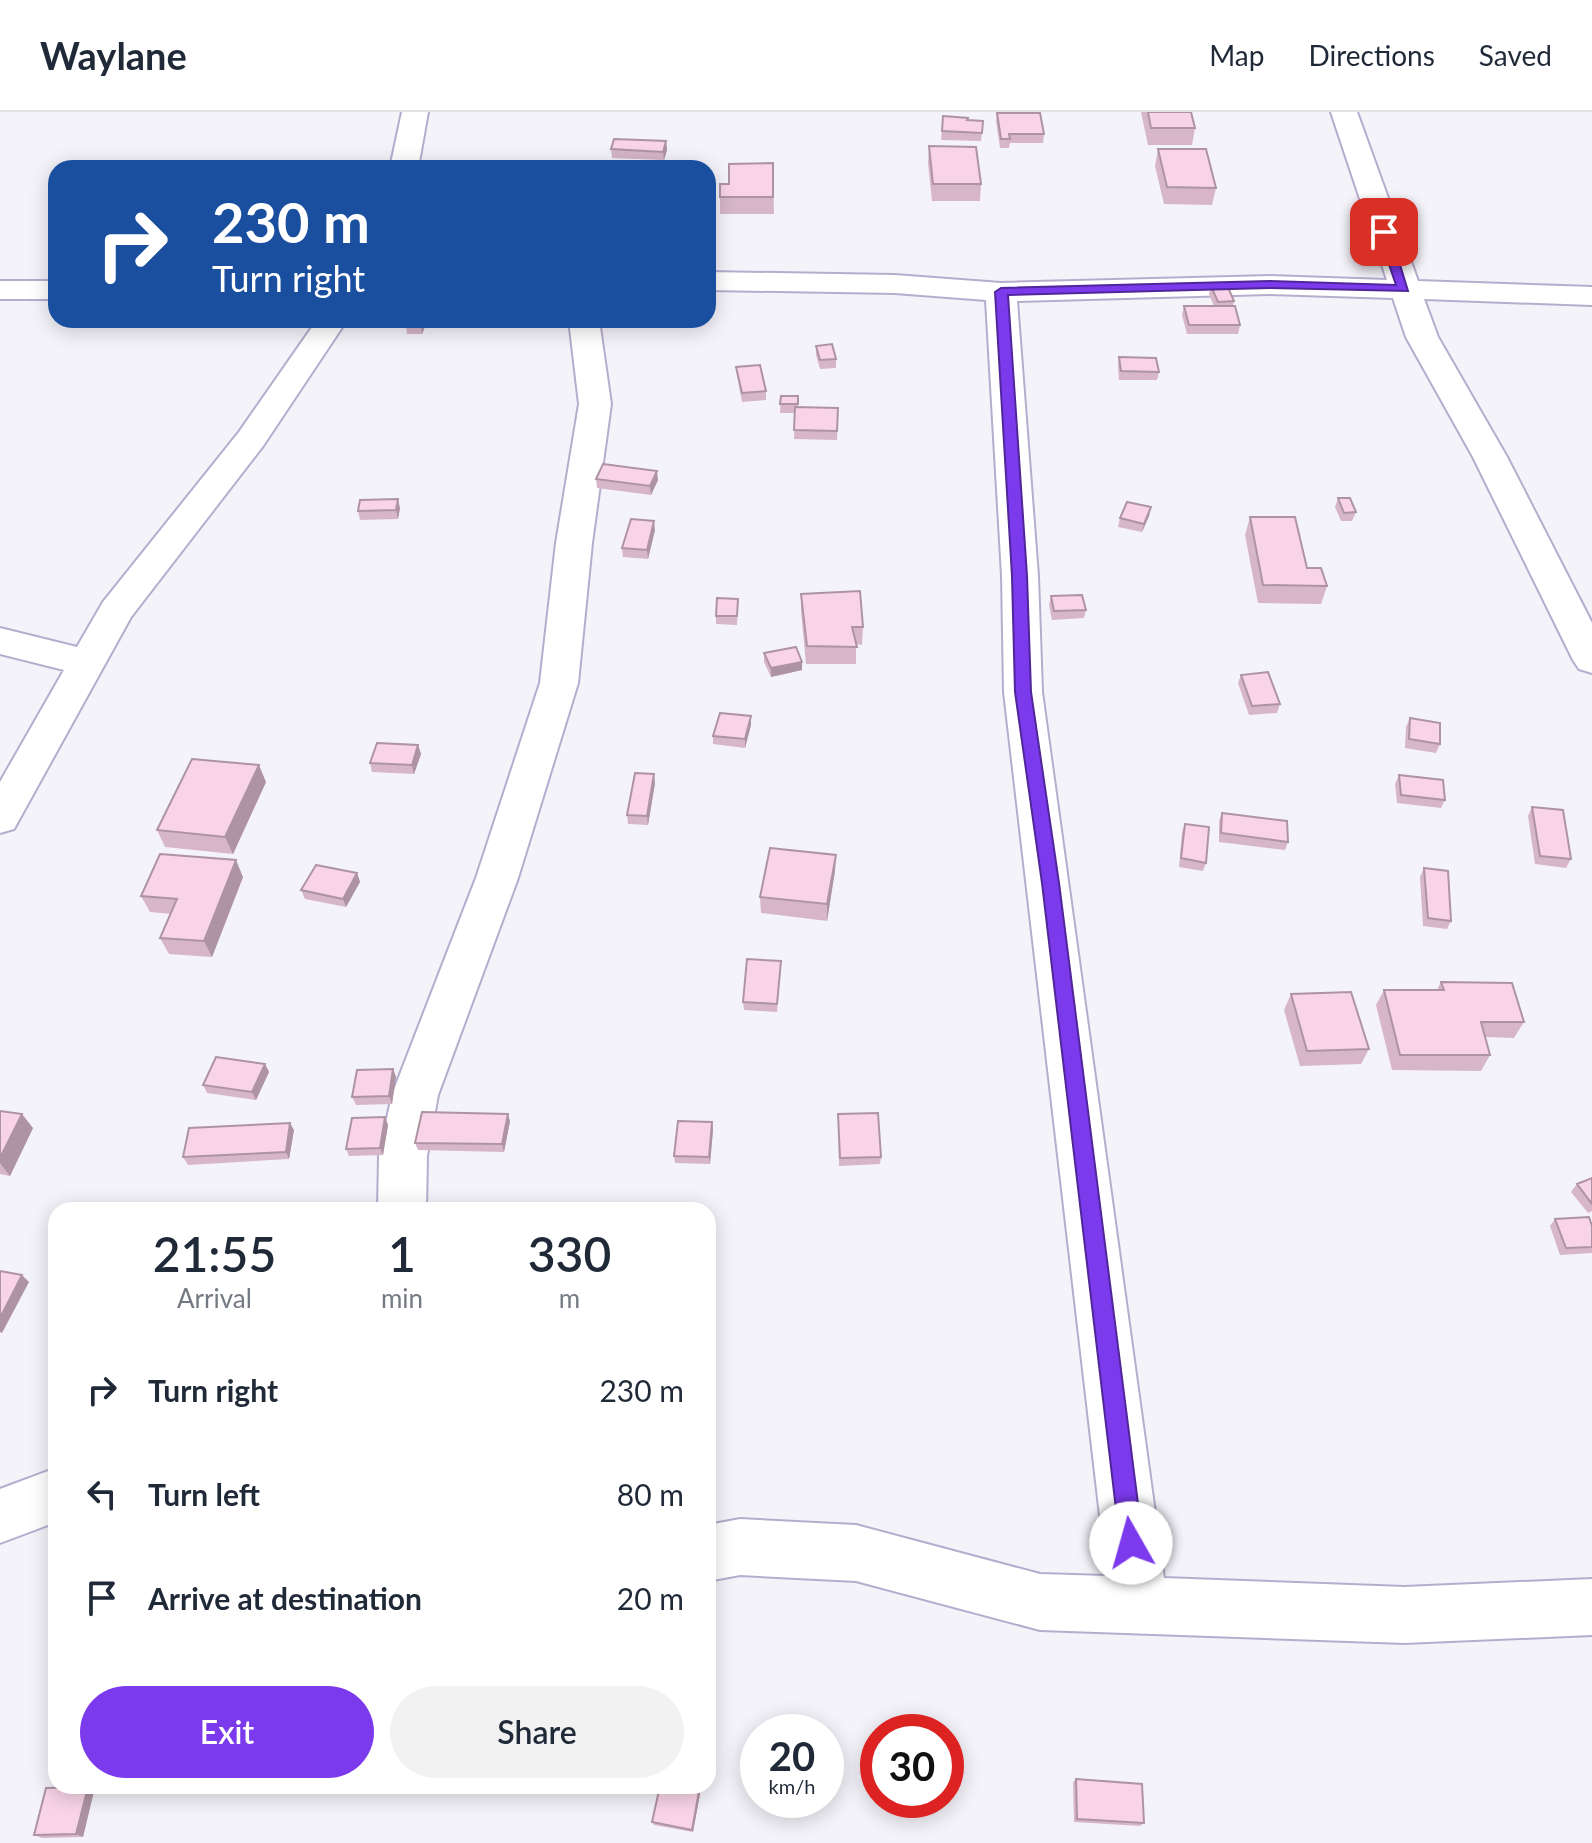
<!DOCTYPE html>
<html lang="en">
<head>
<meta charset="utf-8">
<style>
	:root { --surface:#fff; --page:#f2f2f3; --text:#1f2937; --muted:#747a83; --line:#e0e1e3; --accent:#7c3aed }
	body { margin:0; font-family:Lato,sans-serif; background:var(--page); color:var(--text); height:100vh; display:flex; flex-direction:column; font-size:30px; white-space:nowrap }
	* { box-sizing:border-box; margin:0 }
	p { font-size:26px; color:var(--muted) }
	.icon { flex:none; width:44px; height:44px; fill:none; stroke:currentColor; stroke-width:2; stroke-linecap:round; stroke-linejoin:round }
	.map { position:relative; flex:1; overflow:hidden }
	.side { position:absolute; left:48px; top:1090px; width:668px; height:592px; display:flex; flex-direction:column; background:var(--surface); border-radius:24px; box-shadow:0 4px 20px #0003 }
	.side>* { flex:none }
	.hud { position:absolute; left:48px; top:48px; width:668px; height:168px; border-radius:24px; box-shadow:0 4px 20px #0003; background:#1a4fa0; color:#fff; overflow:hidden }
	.speed { position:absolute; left:740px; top:1602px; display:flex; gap:16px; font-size:40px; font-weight:700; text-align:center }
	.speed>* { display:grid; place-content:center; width:104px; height:104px; border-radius:50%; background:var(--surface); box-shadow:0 4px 20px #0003; line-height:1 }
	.speed small { font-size:20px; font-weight:400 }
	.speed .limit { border:12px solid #d22; background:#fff; color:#111 }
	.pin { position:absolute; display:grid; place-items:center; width:68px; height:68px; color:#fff; margin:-34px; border-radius:16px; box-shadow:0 4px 12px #0006 }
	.me { position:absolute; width:88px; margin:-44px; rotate:353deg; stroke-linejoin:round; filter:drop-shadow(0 0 6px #0008) }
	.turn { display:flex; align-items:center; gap:28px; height:168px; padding:0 32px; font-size:36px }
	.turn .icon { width:104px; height:104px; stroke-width:2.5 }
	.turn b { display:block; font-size:56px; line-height:68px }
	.eta { display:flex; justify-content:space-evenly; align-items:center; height:136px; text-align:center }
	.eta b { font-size:48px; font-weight:600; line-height:56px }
	.cta { display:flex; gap:16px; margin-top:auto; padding:16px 32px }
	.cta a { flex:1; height:92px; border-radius:48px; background:var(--accent); color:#fff; font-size:32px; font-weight:600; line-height:92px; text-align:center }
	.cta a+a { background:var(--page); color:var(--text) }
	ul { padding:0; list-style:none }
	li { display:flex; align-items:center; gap:24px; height:104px; padding:0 32px }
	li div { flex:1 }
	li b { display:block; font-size:30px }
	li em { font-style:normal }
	header { display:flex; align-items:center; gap:48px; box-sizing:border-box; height:112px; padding:0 40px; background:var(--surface); border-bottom:2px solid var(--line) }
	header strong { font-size:38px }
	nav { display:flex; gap:44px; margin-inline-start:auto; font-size:28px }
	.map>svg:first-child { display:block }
</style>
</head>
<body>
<header>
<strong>Waylane</strong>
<nav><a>Map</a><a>Directions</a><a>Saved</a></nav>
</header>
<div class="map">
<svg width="1592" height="1731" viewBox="0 0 1592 1731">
	<rect width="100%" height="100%" fill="#f5f3fa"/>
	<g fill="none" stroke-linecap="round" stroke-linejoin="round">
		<defs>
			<path id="minor" d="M402,0H428L418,56H390Z
				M1331,0H1357L1418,169L1592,175V193L1424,187L1438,225L1507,345L1592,511V561L1579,557L1573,548L1473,345L1406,225L1393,186L1270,182L1017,189L1038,464L1042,580L1164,1466L1404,1475L1592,1467V1523L1404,1531L1040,1518L856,1469L740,1463L708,1469V1413L740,1407L856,1413L1040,1462L1107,1464L1004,580L1002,464L986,188L895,181L708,178V160L895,163L1001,171L1270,164L1387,168Z
				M0,169H56V187H0Z
				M317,208H347L263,334L131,505L14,717L0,721V670L64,558L0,542V516L77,535L103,490L239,320Z
				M569,208H599L611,292L592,431L578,571L518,766L438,983L427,1044L426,1098H378L379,1044L392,983L476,766L540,571L556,431L579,292Z
				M56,1356V1410L0,1431V1377Z"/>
		</defs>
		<use href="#minor" stroke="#b6adce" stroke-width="4"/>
		<use href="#minor" fill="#fff" fill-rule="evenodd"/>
	</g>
	<path fill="#d6b6c8" d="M1141,0H1191L1195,16L1192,33H1148Z
		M997,1L1044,22L1043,31H1010L1009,36H1000L996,9Z
		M943,4L967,8L983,9L981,29L941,28Z
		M666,29L667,38L664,48L612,46L611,37Z
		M929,34L981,72L980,89H932L928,51Z
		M1158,37L1216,76L1212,93L1164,92L1155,54Z
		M773,51L774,102H720V85L729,72Z
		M1211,174L1234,189L1233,194L1240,213L1238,222H1187L1182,203L1184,194H1214L1209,182Z
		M407,208H425L426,212L422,222H407L406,213Z
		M816,234L836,247V256L820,257L816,243Z
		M1119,245L1159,260L1157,268H1119L1118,254Z
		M736,255L766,279V288L742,290L737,264Z
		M781,284H798V296H838L837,328L794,327L795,301H780Z
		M596,367L658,368L651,383L597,376Z
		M1338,386L1356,400L1352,409H1341L1335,395Z
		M1151,395L1149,404L1142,420L1118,415L1120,406Z
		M400,396L398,407L360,408L358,399Z
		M1250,405L1327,474L1321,492L1258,491L1245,423Z
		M655,418L648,447L623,445L622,436Z
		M801,482L863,515L862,533L856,532V552H806L801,499Z
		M1051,484L1086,498L1084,506L1052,508L1049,493Z
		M738,495L737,513L716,512V504Z
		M764,541L802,558L771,565L764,550Z
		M1241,563L1280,592L1277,601L1249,603L1238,571Z
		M1410,606L1440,632L1436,641L1405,636L1406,615Z
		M751,613L745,636L713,632V624Z
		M418,633L421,642L414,662L372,660L370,651Z
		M1399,663L1445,688L1441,696L1397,691L1395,672Z
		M266,670L233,742L165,735L157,718Z
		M655,671L648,713L628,712L627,703Z
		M1532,695L1571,747L1566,756L1535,752L1528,704Z
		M1222,701L1288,730L1285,738L1219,730V709Z
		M1185,712L1206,751L1203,759L1179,755L1182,720Z
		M1424,756L1451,809L1447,817L1423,814L1420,765Z
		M835,759L827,809L761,801L760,785Z
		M357,761L360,770L346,795L305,787L301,778Z
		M243,765L212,845L169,842L160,826L171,802L150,800L141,784Z
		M781,849L777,900L744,898L743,890Z
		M1441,870L1524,910L1514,926L1485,925L1490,943L1481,959L1392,958L1376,893L1384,878H1437Z
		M1291,882L1369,937L1361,952L1300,954L1284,898Z
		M265,952L269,960L256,988L207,981L203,973Z
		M393,957L396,965L392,992L356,993L352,985Z
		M0,999L33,1016L10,1064L0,1062Z
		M385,1005L388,1013L383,1043L349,1044L346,1037Z
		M510,1009L504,1040L418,1038L415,1031Z
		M712,1010L713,1018L710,1052L675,1051L674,1044Z
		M838,1010L881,1045L880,1052L839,1054Z
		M294,1018L289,1047L188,1053L183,1045Z
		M1592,1066V1099L1588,1101L1571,1080L1577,1072Z
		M1555,1107L1592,1114V1141L1560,1143L1550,1114Z
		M1076,1667L1144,1711L1140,1714L1074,1710L1073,1670Z
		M94,1679L83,1725L42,1726L34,1723Z
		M699,1679L700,1682L693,1720L654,1713L652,1710Z"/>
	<path fill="#ae94a2" d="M666,29L667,38L664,48L663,40Z
		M422,208H425L426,212L422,222L421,213Z
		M657,359L658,368L651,383L650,374Z
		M398,387L400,396L398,407L396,398Z
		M1151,395L1149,404L1142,420L1144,412Z
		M654,409L655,418L648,447L647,438Z
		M802,550V558L771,565V556Z
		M751,604V613L745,636V627Z
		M418,633L421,642L414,662L412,653Z
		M259,653L266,670L233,742L225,725Z
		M654,662L655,671L648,713L647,704Z
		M836,743L835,759L827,809V792Z
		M236,748L243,765L212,845L204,829Z
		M357,761L360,770L346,795L343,787Z
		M265,952L269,960L256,988L252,980Z
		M393,957L396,965L392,992L389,984Z
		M22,1002L33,1016L10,1064L0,1051V1046Z
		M508,1002L510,1009L504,1040L502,1032Z
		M385,1005L388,1013L383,1043L380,1036Z
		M712,1010L713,1018L710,1052L709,1045Z
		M290,1011L294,1018L289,1047L286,1040Z
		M22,1163L29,1170L2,1221L0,1220V1206Z
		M88,1675L94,1679L83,1725L76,1722Z
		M699,1679L700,1682L693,1720L692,1718Z"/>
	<path fill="#f9d4e8" stroke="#ae94a2" stroke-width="2" d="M1148,0H1191L1195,16H1151Z
		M997,1H1040L1044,22H1009L1010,27H1001Z
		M943,4L968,6L967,8L983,9L982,21L942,19Z
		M614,27L666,29L663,40L611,37Z
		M929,34L976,35L981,72H933Z
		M1158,37H1206L1216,76L1167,75Z
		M773,51V85H720V72H729V52Z
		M1227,173L1234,189L1218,190L1211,174Z
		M1184,194H1235L1240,213H1189Z
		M407,208H422L421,213H406Z
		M832,232L836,247L820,248L816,234Z
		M1119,245L1156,246L1159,260L1121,259Z
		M760,253L766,279L742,281L736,255Z
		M781,284H798V292H780Z
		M795,295L838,296L837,319L794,318Z
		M603,352L657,359L650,374L596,367Z
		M1338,386H1350L1356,400L1344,401Z
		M398,387L396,398L358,399L360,388Z
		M1127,390L1151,395L1144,412L1120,406Z
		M1250,405H1295L1307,456H1321L1327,474L1263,473Z
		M631,407L654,409L647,438L622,436Z
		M860,479L863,515H852L857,535L807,534L801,482Z
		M1082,483L1086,498L1054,499L1051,484Z
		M717,486L738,487L737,504H716Z
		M796,535L802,550L771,556L764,541Z
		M1268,560L1280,592L1252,594L1241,563Z
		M720,601L751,604L745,627L713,624Z
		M1410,606L1440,611V632L1409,627Z
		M377,631L418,633L412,653L370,651Z
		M192,647L259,653L225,725L157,718Z
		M635,661L654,662L647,704L627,703Z
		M1399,663L1443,668L1445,688L1401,683Z
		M1532,695L1563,698L1571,747L1540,744Z
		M1222,701L1287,709L1288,730L1221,721Z
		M1185,712L1209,715L1206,751L1181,746Z
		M770,736L836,743L827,792L760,785Z
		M160,742L236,748L204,829L160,826L177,787L141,784Z
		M316,753L357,761L343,787L301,778Z
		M1424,756L1448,759L1451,809L1428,806Z
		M747,847L781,849L777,892L743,890Z
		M1441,870L1512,871L1524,910H1481L1490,943H1400L1384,878H1444Z
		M1351,880L1369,937L1307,939L1291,882Z
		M216,945L265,952L252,980L203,973Z
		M393,957L389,984L352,985L357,958Z
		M0,999L22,1002L0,1046Z
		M422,1000L508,1002L502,1032L415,1031Z
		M878,1001L881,1045L840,1046L838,1002Z
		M385,1005L380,1036L346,1037L352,1006Z
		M678,1009L712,1010L709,1045L674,1044Z
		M290,1011L286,1040L183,1045L189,1016Z
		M1592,1066V1092L1577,1072Z
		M1589,1105L1592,1114V1135L1566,1136L1555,1107Z
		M0,1159L22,1163L0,1206Z
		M1076,1667L1142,1672L1144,1711L1077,1707Z
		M660,1674H673L699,1679L692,1718L652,1710Z
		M88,1675L76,1722L34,1723L46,1676Z"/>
	<path fill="#7c3aed" stroke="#51269a" stroke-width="2" d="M1384,117L1390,120L1408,179L1270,176L1008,183L1027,464L1031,580L1059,771L1143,1431L1139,1439L1131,1442L1123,1439L1120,1431L1042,771L1015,580L1012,464L995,180L1001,176L1270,169L1396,173L1378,120Z"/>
</svg>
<div class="speed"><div>20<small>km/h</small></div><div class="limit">30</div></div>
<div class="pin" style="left:1384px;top:120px;background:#d93025"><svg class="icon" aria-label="arrive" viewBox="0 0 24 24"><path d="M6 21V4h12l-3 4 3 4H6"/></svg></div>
<svg class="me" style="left:1131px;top:1431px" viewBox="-20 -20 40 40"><circle r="19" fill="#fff"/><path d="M0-13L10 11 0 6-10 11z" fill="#7c3aed"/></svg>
<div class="hud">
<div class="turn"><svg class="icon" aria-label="right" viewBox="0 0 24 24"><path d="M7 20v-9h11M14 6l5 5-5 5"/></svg><div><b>230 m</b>Turn right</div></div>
</div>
<section class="side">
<div class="eta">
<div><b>21:55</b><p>Arrival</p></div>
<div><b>1</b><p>min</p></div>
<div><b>330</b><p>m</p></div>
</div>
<ul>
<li><svg class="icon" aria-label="right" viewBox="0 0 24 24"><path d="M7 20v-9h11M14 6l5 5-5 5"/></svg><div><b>Turn right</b></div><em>230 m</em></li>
<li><svg class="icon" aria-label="left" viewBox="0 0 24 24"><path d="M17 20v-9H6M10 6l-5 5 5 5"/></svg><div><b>Turn left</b></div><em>80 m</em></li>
<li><svg class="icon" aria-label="arrive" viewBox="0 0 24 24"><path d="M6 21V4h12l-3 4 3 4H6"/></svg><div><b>Arrive at destination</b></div><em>20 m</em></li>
</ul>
<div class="cta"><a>Exit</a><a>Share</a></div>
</section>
</div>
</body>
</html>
